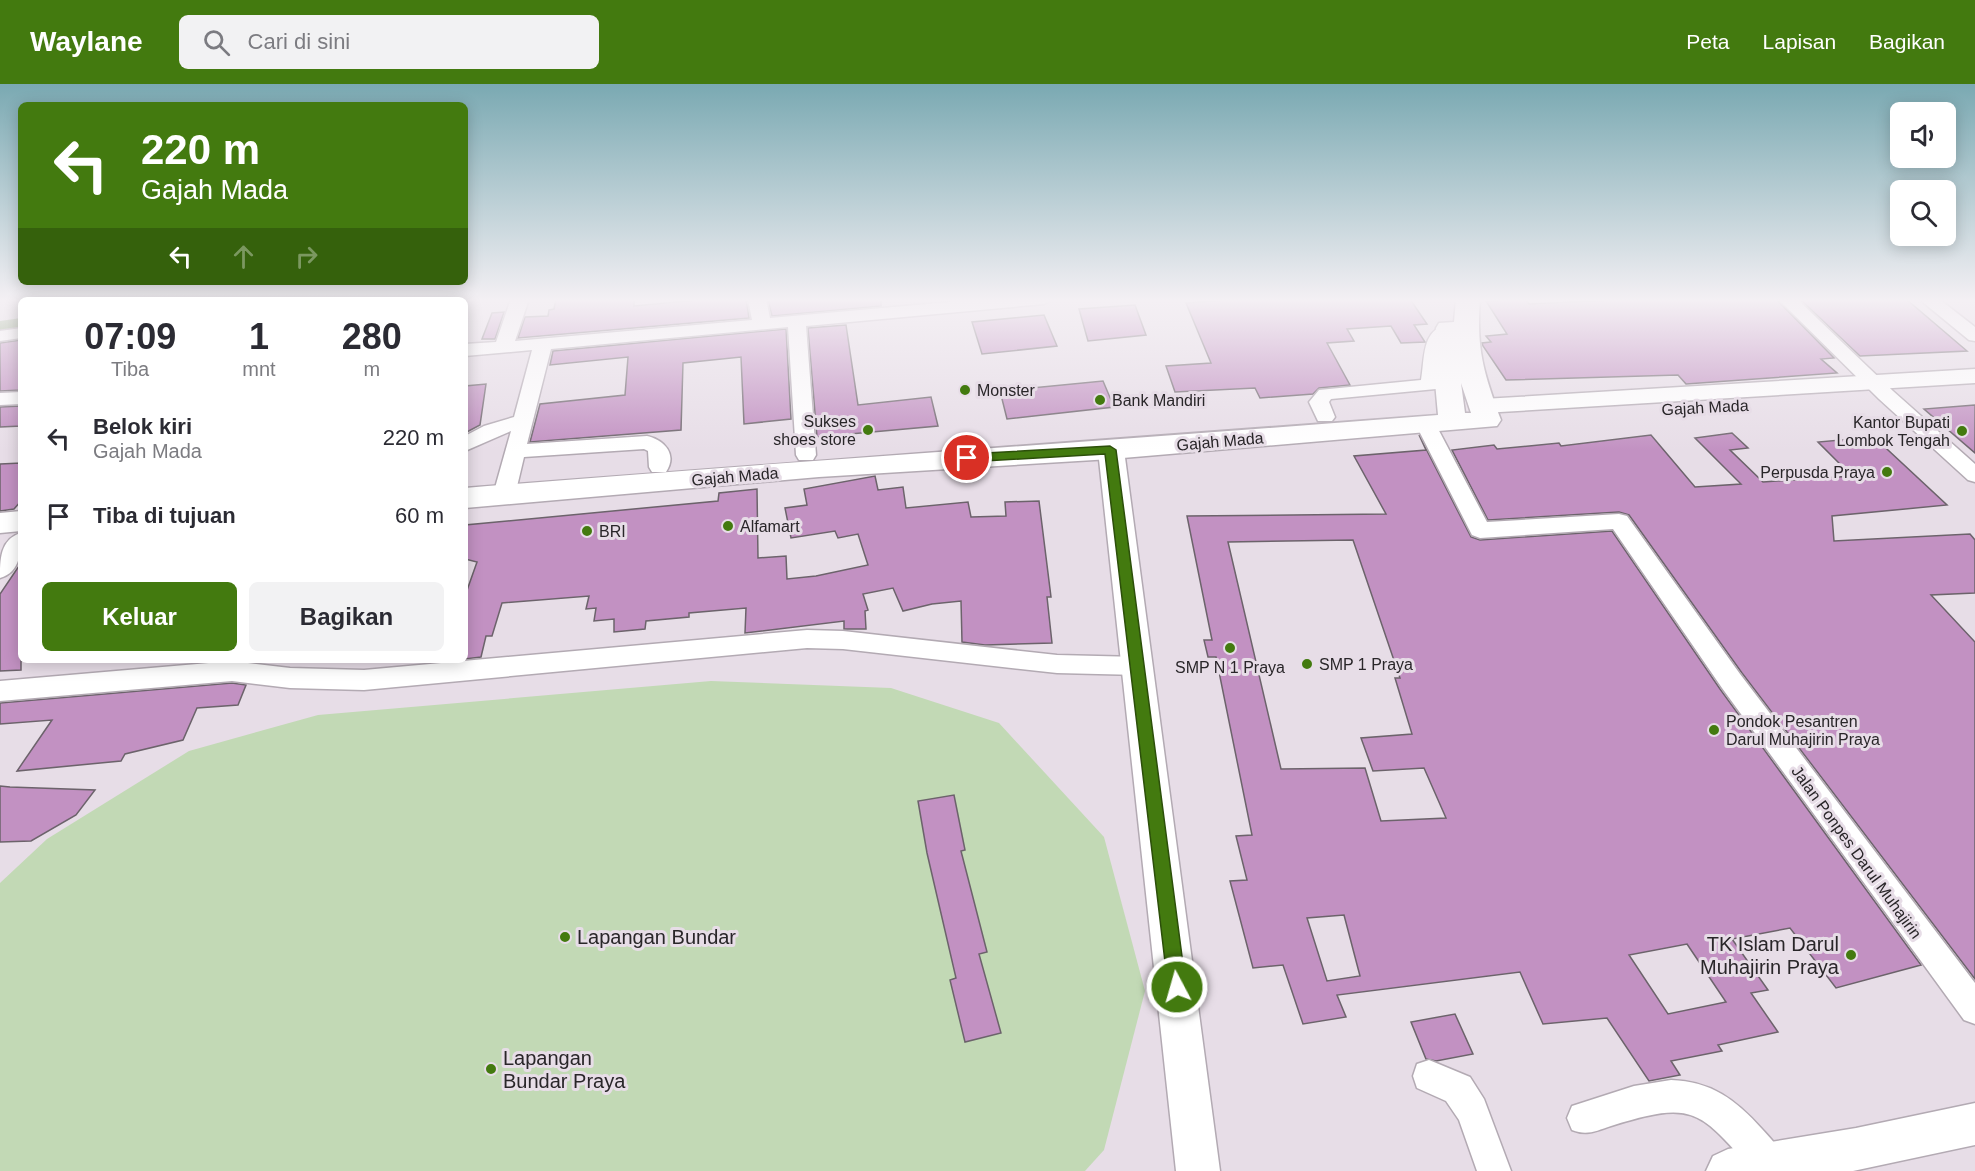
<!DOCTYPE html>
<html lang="id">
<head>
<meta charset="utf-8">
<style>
	:root { --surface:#fff; --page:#f2f2f3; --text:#2b2b33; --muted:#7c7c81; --accent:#437a0f }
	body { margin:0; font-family:Arial,sans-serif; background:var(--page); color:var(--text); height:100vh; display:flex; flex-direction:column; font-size:22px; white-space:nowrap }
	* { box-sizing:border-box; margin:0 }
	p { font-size:20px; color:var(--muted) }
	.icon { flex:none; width:33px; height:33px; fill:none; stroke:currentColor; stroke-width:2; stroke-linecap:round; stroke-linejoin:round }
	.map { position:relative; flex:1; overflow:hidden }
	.drawer { position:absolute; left:18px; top:213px; width:450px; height:366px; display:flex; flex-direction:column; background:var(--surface); border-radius:9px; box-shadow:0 3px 15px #0003 }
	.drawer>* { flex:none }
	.hud { position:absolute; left:18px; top:18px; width:450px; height:183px; border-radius:9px; box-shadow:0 3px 15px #0003; background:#437a0f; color:#fff; overflow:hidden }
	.controls { position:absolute; left:1890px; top:18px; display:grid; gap:12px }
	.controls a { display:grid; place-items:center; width:66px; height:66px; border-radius:9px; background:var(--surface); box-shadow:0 3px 15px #0003; font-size:30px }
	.pin { position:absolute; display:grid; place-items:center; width:51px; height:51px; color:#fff; margin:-26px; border:3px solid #fff; border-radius:50%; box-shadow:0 2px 6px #0007 }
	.me { position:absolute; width:66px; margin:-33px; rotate:354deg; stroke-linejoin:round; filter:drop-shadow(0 0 4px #0008) }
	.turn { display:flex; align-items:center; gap:21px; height:126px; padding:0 24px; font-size:27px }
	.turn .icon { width:78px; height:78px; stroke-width:2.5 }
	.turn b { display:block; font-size:42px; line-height:51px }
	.lanes { display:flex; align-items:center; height:57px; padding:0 24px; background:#0003; justify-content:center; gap:30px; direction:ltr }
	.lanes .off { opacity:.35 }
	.eta { display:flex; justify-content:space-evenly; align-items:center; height:102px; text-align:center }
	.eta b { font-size:36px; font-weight:700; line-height:42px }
	.button { display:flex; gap:12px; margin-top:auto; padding:12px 24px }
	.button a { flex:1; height:69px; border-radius:9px; background:var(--accent); color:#fff; font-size:24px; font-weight:700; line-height:69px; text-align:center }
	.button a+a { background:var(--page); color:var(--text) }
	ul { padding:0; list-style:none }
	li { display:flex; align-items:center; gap:18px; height:78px; padding:0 24px }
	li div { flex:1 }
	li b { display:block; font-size:22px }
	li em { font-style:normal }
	header { display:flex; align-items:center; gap:36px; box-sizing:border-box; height:84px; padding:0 30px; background:var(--accent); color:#fff }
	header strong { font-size:28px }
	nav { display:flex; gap:33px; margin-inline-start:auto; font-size:21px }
	.search { width:420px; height:54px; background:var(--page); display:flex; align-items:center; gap:15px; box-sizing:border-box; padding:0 21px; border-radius:9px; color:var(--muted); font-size:22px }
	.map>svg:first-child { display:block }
</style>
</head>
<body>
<header>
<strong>Waylane</strong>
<div class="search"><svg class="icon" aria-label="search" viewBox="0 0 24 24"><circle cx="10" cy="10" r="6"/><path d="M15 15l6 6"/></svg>Cari di sini</div>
<nav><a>Peta</a><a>Lapisan</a><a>Bagikan</a></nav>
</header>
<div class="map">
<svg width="1975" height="1087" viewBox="0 0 1975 1087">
	<rect width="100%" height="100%" fill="#e7dde7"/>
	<path fill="#c2d9b5" d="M711,597L891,604L999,639L1104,753L1145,907L1104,1066L1085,1087H0V799L47,755L189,667L318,631Z"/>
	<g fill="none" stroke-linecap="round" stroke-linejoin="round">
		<path fill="#759860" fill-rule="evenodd" d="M107,215H136L107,216Z
			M21,234V250L0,253V237Z"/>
	</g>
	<path fill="#c291c2" stroke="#6c636b" stroke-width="1.5" fill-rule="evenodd" d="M556,215H634V222L708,215H746L749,234L518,254L525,233L548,232L549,226L554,225Z
		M768,215H881V222L772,232Z
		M1239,215H1410L1427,240L1414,241L1425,258L1401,259L1391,242L1347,245L1354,257L1327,259L1350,301L1319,304L1313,310L1260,314L1255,304L1175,308L1166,282L1211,279L1186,219Z
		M1525,215L1529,220L1632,215H1776L1834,274L1821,275L1837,289L1686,300L1678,291L1506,296L1483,262L1482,259L1491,258L1486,252L1507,250L1486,217Z
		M1800,215H1906L1967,267L1860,272Z
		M1135,221L1146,251L1088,257L1079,225Z
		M504,228L495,255H482L492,229Z
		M1044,231L1057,262L982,270L972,238Z
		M846,241L858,321L931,313L938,342L817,353L808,244Z
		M786,245L791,335L744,340L741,273L683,279L681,346L530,358L540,320L625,311L628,273L550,281L553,267Z
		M21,256V306L0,307V259Z
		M1103,297L1114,323L1007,335L1000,307Z
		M486,300L480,341L465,349V302Z
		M1975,321V369L1924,325Z
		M21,322V342L0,343V323Z
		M1732,349L1748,364L1730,366L1763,398L1852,392L1818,358L1874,353L1947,421L1832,432L1834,457L1970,450L1975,456V509L1931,511L1975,558V895L1742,589L1629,431L1619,428L1488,436L1452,366L1494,361L1497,365L1559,359L1561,362L1651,351L1695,403L1741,400L1695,354Z
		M1419,351L1471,453L1480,456L1612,447L1720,605L1921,881L1836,904L1790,844L1732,855L1768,906L1751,909L1778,948L1718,961L1722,967L1671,977L1680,991L1649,997L1607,934L1543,940L1520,888L1337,911L1346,933L1303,940L1283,881L1253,884L1230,797L1247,796L1236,752L1252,751L1216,573H1208L1204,556H1212L1187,432L1386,430L1354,372L1426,366ZM1353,456L1400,594H1395L1412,650L1361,654L1373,687L1424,684L1446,734L1381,737L1365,684L1281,685L1228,458ZM1344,831L1360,892L1327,897L1307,834ZM1687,860L1726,918L1668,930L1629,871Z
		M21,379V417L14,425L0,427V380Z
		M875,392L878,406L903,403L906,424L968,418L971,433L1006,432L1005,418L1039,417L1051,513H1047L1052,559L985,561L962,558L961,517L932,520L903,527L893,504L863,510L868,526L865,527L866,545H844V537L745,549L746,524L689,529V533L646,537L645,545L614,548V535L594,537L596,524L586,525L589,512L502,519L492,552H486L481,573L465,575V512L477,478L465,475V441L718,417L719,409L757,405L758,474L786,472L787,495L816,492L868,481L858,450L838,454L835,447L791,454L785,424L807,421L804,405Z
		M21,479V586L0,587V510Z
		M232,599L246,601L238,621L197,624L183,656L125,670L121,677L17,687L52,636L0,640V619Z
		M0,702L10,703L95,706L76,731L31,757L0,758Z
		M954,711L965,766L961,767L987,868L979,870L1001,949L965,958L950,896L956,894L927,769L918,717Z
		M1455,930L1473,970L1436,977L1426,975L1411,938Z"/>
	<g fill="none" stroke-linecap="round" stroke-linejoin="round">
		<defs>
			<path id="minor" d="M161,215H180L160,216Z
				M282,215H300V216H282Z
				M511,215H529L515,257L752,236L748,215H766L770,234L983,215H1053L1044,220L806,242L816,371L813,376H799L796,371L788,243L551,265L527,360L647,352C664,356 678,370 666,388H652L649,383L648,367L644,365L524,373L515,411L512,416H496L493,411L511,347L465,367V352L484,342L514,333L532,266L465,272V260L496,258Z
				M1778,215H1797L1893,307L1975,380V398L1968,396L1879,315Z
				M1919,215H1939L1975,243V257L1969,256Z
				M1448,240L1457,245C1454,249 1449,251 1446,255C1436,270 1446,290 1436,305L1331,315L1329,318L1335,333L1332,337H1318L1309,318L1319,306L1421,296C1425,274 1421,246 1448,240Z
				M21,244V254L0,257V247Z
				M21,308V320L0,321V309Z
				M1426,335L1433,337L1436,341L1487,438L1619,430L1627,432L1740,590L1975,899V940L1964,936L1722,604L1613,445L1480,454L1472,451L1416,341L1419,337Z
				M21,449C21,467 21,488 0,494C0,476 0,455 21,449Z
				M807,546L843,547L1057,571L1139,573L1148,575L1151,582L1148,589L1139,591L1057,589L843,565L807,564L364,606L290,604L232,597L0,617V597L232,577L290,584L364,586Z
				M1429,976L1470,993L1484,1015L1511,1087H1477L1459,1036L1446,1017L1417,1004L1413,992L1417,980Z
				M1671,996C1711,997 1736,1016 1762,1045C1772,1056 1781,1065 1786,1079L1783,1087H1753C1699,1026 1694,1016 1611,1042C1596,1047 1587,1052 1572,1046L1567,1034L1572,1022L1634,1002Z"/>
			<path id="major" d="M1975,285V299L1483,329L1474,327L1471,322L1474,317L1483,315Z
				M1111,358L1120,360L1124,366L1220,1087H1176L1098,366L1102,360Z
				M1975,1019V1061L1853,1087H1706L1713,1072L1728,1065L1856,1044Z"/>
			<path id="highway" d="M1456,215H1480C1476,265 1484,290 1501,336L1497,342L1111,375L819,393L465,424V404C789,377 1114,357 1438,331L1434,287L1436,244L1439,239L1454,238ZM1461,299L1471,329H1465Z
				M21,427V447L0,449V429Z"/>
		</defs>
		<use href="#minor" stroke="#b3aab3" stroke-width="3"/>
		<use href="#major" stroke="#b3aab3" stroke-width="3"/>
		<use href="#highway" stroke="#b3aab3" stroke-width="3"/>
		<use href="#minor" fill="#fff" fill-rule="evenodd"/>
		<use href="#major" fill="#fff" fill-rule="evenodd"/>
		<use href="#highway" fill="#fff" fill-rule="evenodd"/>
	</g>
	<linearGradient id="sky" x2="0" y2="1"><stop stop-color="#7aa9b2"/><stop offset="0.59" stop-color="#f4f0f4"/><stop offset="1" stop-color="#f4f0f4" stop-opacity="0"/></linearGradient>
	<rect width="1975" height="367" fill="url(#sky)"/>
	<path fill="#437a0f" stroke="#2c4f0a" stroke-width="1.5" d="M1110,362L1116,366L1186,903L1183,909L1177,912L1171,909L1168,903L1105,370L967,378L961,374L967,370Z"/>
	<g fill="#437a0f" stroke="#e7dde7" stroke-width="2">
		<circle cx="965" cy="306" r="6"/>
		<circle cx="1100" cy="316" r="6"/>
		<circle cx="868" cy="346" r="6"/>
		<circle cx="1962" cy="347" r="6"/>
		<circle cx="1887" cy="388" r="6"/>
		<circle cx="728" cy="442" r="6"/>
		<circle cx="587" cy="447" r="6"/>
		<circle cx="1230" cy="564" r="6"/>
		<circle cx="1307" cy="580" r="6"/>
		<circle cx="1714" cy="646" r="6"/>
		<circle cx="565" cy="853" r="6"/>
		<circle cx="1851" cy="871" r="6"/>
		<circle cx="491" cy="985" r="6"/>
	</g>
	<g text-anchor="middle" stroke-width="6" stroke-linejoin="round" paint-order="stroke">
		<g font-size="16" fill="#292629" stroke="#e7dde7" text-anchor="start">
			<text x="977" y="312">Monster</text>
			<text x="1112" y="322">Bank Mandiri</text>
			<text x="856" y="343" text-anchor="end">Sukses<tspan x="856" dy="18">shoes store</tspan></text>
			<text x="1950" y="344" text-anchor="end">Kantor Bupati<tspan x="1950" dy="18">Lombok Tengah</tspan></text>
			<text x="1875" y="394" text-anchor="end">Perpusda Praya</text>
			<text x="740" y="448">Alfamart</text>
			<text x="599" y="453">BRI</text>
			<text x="1319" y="586">SMP 1 Praya</text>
			<text x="1230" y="589" text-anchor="middle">SMP N 1 Praya</text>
			<text x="1726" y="643">Pondok Pesantren<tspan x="1726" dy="18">Darul Muhajirin Praya</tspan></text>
		</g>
		<g font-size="16" fill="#292629" stroke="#e7dde7">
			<text transform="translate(1705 323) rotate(-3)" y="6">Gajah Mada</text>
			<text transform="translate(1220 357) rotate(-5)" y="6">Gajah Mada</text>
			<text transform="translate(735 392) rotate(-5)" y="6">Gajah Mada</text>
			<text transform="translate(1857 768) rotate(54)" y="6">Jalan Ponpes Darul Muhajirin</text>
		</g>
		<g font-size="20" fill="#292629" stroke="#e7dde7" text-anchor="start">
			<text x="577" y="860">Lapangan Bundar</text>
			<text x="1839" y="867" text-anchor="end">TK Islam Darul<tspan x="1839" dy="23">Muhajirin Praya</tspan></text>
			<text x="503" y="981">Lapangan<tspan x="503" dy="23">Bundar Praya</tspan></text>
		</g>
	</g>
</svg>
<div class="controls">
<a><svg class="icon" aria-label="sound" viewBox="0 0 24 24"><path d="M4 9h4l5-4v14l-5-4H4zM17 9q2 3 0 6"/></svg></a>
<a><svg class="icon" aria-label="search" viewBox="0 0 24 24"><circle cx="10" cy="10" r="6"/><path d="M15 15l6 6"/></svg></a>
</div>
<div class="pin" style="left:967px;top:374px;background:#d93025"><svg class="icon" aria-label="arrive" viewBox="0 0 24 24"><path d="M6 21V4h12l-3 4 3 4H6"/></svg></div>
<svg class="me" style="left:1177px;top:903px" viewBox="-20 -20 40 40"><circle r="17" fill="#437a0f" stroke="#fff" stroke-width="3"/><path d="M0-11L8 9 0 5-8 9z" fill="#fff"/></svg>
<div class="hud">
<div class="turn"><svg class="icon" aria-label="left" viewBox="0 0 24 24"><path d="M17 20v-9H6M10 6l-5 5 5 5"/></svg><div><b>220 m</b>Gajah Mada</div></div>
<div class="lanes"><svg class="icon" aria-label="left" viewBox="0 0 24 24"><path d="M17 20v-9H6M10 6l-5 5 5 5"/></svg><svg class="icon off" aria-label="ahead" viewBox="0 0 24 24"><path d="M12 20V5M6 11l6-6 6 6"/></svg><svg class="icon off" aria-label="right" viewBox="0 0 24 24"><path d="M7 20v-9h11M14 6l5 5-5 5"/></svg></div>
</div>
<section class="drawer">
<div class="eta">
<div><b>07:09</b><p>Tiba</p></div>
<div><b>1</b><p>mnt</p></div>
<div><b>280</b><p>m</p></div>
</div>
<ul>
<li><svg class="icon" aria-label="left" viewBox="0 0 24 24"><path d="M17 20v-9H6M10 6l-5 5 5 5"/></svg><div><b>Belok kiri</b><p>Gajah Mada</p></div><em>220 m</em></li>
<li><svg class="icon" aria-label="arrive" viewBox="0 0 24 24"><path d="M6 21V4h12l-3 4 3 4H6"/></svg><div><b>Tiba di tujuan</b></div><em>60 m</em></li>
</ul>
<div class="button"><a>Keluar</a><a>Bagikan</a></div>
</section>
</div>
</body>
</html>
